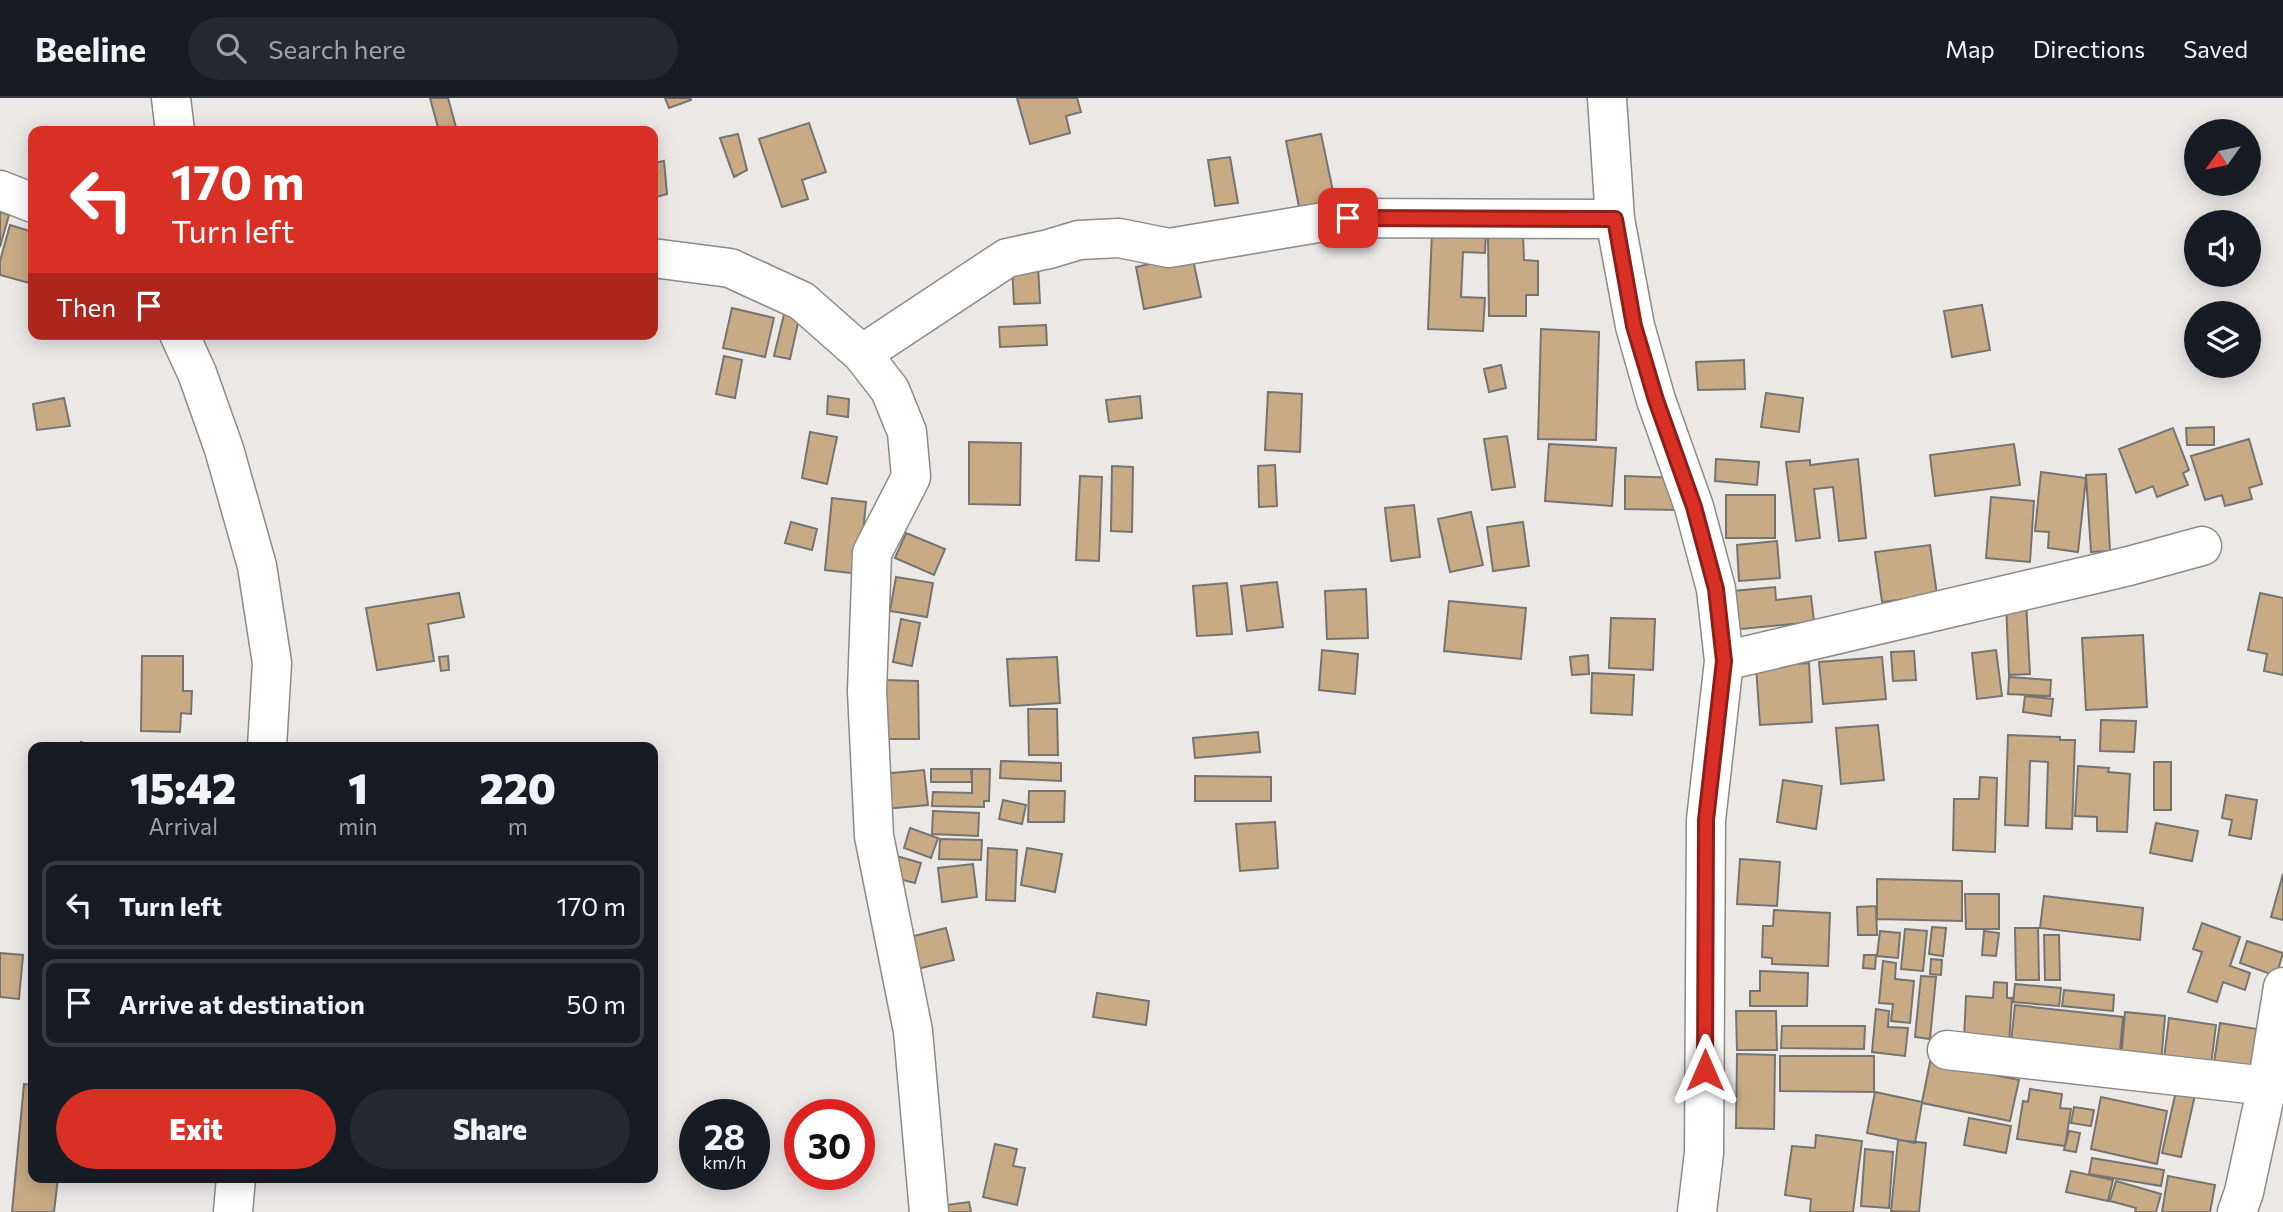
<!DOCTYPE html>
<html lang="en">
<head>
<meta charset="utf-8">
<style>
	:root { --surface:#171b24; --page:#242831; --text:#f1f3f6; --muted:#9ea1a6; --line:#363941; --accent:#d93025 }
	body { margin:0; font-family:Commissioner,sans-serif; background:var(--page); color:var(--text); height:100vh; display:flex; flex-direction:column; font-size:26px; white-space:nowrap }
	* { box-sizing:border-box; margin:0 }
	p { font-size:23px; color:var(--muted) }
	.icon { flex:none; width:38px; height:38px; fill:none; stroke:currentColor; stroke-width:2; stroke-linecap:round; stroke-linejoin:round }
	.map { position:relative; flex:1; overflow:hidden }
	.panel { position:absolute; left:28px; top:644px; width:630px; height:441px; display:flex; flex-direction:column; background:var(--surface); border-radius:14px; box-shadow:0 4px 18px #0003 }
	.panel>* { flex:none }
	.top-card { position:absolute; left:28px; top:28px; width:630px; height:214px; border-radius:14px; box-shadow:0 4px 18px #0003; background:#d93025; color:#fff; overflow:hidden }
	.needle { width:46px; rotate:237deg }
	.fabs { position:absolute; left:2184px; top:21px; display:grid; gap:14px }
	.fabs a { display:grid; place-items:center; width:77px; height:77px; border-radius:50%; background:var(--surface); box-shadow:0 4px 18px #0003; font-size:35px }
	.speed { position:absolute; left:679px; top:1001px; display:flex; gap:14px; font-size:35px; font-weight:700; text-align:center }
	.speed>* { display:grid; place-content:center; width:91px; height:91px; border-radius:50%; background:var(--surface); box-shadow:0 4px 18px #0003; line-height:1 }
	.speed small { font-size:18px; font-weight:400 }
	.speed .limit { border:10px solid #d22; background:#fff; color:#111 }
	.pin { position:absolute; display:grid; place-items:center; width:60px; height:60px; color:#fff; margin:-30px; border-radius:14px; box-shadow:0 4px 10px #0006 }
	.me { position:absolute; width:77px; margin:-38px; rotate:0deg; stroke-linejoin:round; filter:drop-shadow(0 0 5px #0008) }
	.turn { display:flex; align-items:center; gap:24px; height:147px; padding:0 28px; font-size:32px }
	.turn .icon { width:91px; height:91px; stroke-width:2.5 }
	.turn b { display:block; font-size:49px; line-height:60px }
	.then { display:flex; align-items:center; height:66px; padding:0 28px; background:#0003; gap:14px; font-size:26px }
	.eta { display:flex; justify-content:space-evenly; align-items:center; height:119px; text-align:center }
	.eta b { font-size:42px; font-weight:800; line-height:49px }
	.cta { display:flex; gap:14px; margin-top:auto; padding:14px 28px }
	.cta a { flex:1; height:80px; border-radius:42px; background:var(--accent); color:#fff; font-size:28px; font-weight:800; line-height:80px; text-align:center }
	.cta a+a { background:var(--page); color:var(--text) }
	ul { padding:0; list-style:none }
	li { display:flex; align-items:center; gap:21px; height:88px; margin:0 14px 10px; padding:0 14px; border:4px solid var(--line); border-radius:14px }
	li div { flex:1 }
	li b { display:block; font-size:26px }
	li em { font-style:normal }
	header { display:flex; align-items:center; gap:42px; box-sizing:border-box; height:98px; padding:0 35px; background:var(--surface); border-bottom:2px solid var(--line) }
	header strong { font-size:33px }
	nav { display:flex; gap:38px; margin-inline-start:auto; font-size:24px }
	.search { width:490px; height:63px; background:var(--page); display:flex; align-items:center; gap:18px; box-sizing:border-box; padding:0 24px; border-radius:38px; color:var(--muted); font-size:26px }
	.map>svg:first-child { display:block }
</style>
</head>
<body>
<header>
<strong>Beeline</strong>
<div class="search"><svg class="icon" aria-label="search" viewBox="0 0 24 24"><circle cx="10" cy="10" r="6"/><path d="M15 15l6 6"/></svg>Search here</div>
<nav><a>Map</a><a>Directions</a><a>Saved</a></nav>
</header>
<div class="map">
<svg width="2283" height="1114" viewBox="0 0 2283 1114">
	<rect width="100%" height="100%" fill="#ebe8e6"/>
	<path fill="#c8aa85" stroke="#767471" stroke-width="2" d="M430,0H448L457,33H439Z
		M665,0H690L691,2L669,10Z
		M1017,0H1077L1081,14L1066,18L1070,35L1030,46Z
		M809,25L826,74L802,82L808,101L782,109L759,41Z
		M738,36L747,72L734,79L720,40Z
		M1321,36L1338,117L1302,124L1286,43Z
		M1230,59L1238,105L1215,108L1208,62Z
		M664,63L667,96L653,100V65Z
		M0,114L9,117L0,149Z
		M10,127L33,134V186L0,177V163Z
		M1432,133L1486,135L1485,155L1463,154L1461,199L1485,200L1483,233L1428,231Z
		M1488,137H1523L1524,162L1538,163V197H1526V218H1489Z
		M1192,157L1201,199L1144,211L1136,169Z
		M1038,167L1040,205L1014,206L1012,168Z
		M1982,207L1990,252L1952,259L1944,213Z
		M732,210L774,220L765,259L723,250Z
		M785,212L800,216L790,261L774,258Z
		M1046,227L1047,247L1000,249L999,229Z
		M1541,231L1599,234L1596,342L1538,341Z
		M724,258L742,262L735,300L716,296Z
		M1744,262L1745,291L1698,292L1696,264Z
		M1501,267L1506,290L1489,294L1484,271Z
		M1268,294L1302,296L1300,354L1265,352Z
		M1766,295L1803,300L1799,334L1761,329Z
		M828,298L849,301L848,319L827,316Z
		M1140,298L1142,320L1109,324L1106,302Z
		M64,300L70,328L37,332L33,306Z
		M2214,329V347H2187L2186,330Z
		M2173,330L2189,372L2183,375L2188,387L2157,399L2153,388L2136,395L2119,351Z
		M810,334L837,339L827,386L802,380Z
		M1507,338L1515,389L1492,392L1484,341Z
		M2249,341L2262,386L2249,390L2252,401L2225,408L2222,397L2205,402L2191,358Z
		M969,344L1021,345L1020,407L969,406Z
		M1549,346L1616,350L1612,408L1545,403Z
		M2014,346L2020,387L1935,398L1930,357Z
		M1716,361L1759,364L1757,387L1715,383Z
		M1858,361L1866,440L1839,443L1833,389L1814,391L1820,440L1796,443L1786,364L1810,362V367Z
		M1275,367L1277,408L1259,409L1258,368Z
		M1112,368L1133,369L1132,434L1111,433Z
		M2041,374L2086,380L2078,454L2048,450L2049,434L2035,433Z
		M2106,376L2110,453L2091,454L2086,377Z
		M1080,378L1102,379L1099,463L1076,462Z
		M1625,378L1679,380L1678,412L1625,411Z
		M1726,397H1775V440H1726Z
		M1991,399L2034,403L2030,464L1986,460Z
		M832,400L866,404L859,476L825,472Z
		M1414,407L1420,459L1391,463L1385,410Z
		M1471,414L1483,467L1450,474L1438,421Z
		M791,424L817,431L812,452L785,445Z
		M1523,424L1529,468L1493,473L1487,429Z
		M906,435L945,451L934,477L895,460Z
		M1777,443L1780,480L1739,483L1737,447Z
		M1930,447L1937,497L1882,504L1875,454Z
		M896,479L933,485L927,519L890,513Z
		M1277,484L1283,529L1247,533L1241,488Z
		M1227,485L1232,536L1197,538L1193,488Z
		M1775,489L1776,502L1811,498L1814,524L1731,532L1733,493Z
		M1366,491L1368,540L1327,541L1325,493Z
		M459,495L464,519L428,526L434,563L377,572L366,510Z
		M2260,495L2283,500V577L2264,573L2267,556L2248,552Z
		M1449,503L1526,510L1521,561L1444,553Z
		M2026,503L2030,576L2009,577L2006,504Z
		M1611,520L1655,521L1653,572L1609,570Z
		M901,521L920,525L912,568L893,564Z
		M2143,537L2147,609L2086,612L2082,540Z
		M1322,552L1358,556L1355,596L1319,592Z
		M1996,552L2002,598L1977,601L1972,555Z
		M1914,553L1916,582L1893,583L1891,554Z
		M1588,557L1589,576L1572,577L1570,559Z
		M142,558H183V593H192L191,616L181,615L180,634L141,633Z
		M448,558L449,572L441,573L439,559Z
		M1057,559L1060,605L1010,608L1007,561Z
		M1882,559L1886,601L1823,606L1819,564Z
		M1809,565L1812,624L1760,627L1756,568Z
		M1592,575L1634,577L1632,617L1591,615Z
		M2009,579L2051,582L2050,598L2008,596Z
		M883,582L918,583L919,641H883Z
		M2025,598L2053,601L2051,618L2023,614Z
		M1028,611H1057L1058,657H1029Z
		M2101,622L2136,623L2134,654L2100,653Z
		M1878,627L1884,682L1841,686L1836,630Z
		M1258,634L1260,654L1195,660L1193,640Z
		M2008,637L2060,639V642H2075L2072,731L2046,730L2048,664L2030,663L2028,728L2005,727Z
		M81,644L94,648V649H79Z
		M1001,663L1061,665V683L1000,680Z
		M2154,664H2171V712H2154Z
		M2078,668L2109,670L2108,674L2130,676L2127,734L2097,733V719L2075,718Z
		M931,671H971L972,684H931Z
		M972,671H990L989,703H984V709L932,708L933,694L972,695Z
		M924,672L928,707L885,711L881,676Z
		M1195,678L1271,679V703H1195Z
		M1980,679L1997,680L1995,754L1953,752L1954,701H1979Z
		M1783,682L1822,688L1816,731L1777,724Z
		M1029,693H1065L1064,724H1028Z
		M2226,697L2257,702L2251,741L2229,737L2232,722L2222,720Z
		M1003,702L1026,707L1022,726L999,721Z
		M933,713L979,715L978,738L932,736Z
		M1275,724L1278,770L1240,773L1236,726Z
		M2156,725L2198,733L2192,763L2150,755Z
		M910,730L938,740L931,760L904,750Z
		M940,741L982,742L981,762L939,761Z
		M988,750L1017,752L1015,803L986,802Z
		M1027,750L1062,756L1055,794L1021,787Z
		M893,757L921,765L915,785L887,778Z
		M1740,761L1780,764L1777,808L1737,806Z
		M973,766L977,799L942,804L938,770Z
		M2283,776V822L2271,819Z
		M1877,781L1962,783V823L1877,821Z
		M1965,796H1999V831H1966Z
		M2044,798L2143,810L2140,842L2040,830Z
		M1876,808L1877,837H1858L1857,809Z
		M1774,812L1830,815L1828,868L1772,866V860L1762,859L1763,828H1773Z
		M2202,825L2240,839L2230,868L2250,875L2245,892L2223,884L2217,904L2188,894L2202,854L2193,851Z
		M1932,829L1946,830L1943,858L1929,856Z
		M946,830L954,862L917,871L910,839Z
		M2015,830H2038L2039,882H2016Z
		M1905,831L1927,833L1923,873L1901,871Z
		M1880,833L1900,835L1898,860L1877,858Z
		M1984,833L1999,835L1996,858L1982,857Z
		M2044,837H2059L2060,882H2045Z
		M2247,843L2283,855L2276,878L2240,865Z
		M0,855L23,857L19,901L0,899Z
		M1864,857H1876L1875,871L1863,870Z
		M1931,861L1942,862L1941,877L1930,876Z
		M1883,863L1896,865L1895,881L1914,883L1910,925L1891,923L1893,906L1879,905Z
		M1760,873L1808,875L1807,908H1750V893H1760Z
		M1921,878L1936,879L1930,941L1915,939Z
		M1994,884L2007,885V900H2012L2009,945L1964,942L1966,898L1993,900Z
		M2015,886L2061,890L2059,908L2013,904Z
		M2064,892L2114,897L2113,913L2062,908Z
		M1097,895L1149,903L1146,927L1093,919Z
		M2015,907L2123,919L2119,965L2010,953Z
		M1876,911L1889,913L1888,929L1908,930L1905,958L1872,954Z
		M1736,913H1776L1777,952H1737Z
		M2125,914L2165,918L2161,965L2121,961Z
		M2169,920L2216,927L2211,967L2164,961Z
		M2220,925L2257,931L2250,976L2213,971Z
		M1782,928H1865L1864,951L1781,950Z
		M1737,956L1775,957L1774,1031L1736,1030Z
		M1780,958H1874V994L1780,993Z
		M1930,964L2019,982L2010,1023L1922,1005L1915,1045L1867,1035L1875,994L1922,1004Z
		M2178,984L2197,988L2181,1059L2162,1055Z
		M24,986L33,987V1080H58L54,1114H12Z
		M2030,991L2062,996L2060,1010L2071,1011L2065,1048L2017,1041L2023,1003L2028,1004Z
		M2101,999L2167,1013L2157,1066L2091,1051Z
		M2074,1009L2094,1012L2091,1028L2071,1025Z
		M1969,1020L2011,1028L2006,1055L1964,1047Z
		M2069,1033L2080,1035L2076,1054L2064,1052Z
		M1816,1037L1862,1043L1853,1114H1810L1811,1101L1785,1097L1792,1048L1815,1050Z
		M1898,1042L1926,1045L1919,1114L1891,1113Z
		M995,1046L1017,1051L1013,1068L1025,1070L1017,1107L983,1099Z
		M1865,1051L1893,1054L1889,1110L1861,1108Z
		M2092,1060L2164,1072L2161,1088L2089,1076Z
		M2071,1073L2113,1082L2108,1103L2066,1094Z
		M2168,1078L2215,1087L2210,1114H2162Z
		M2116,1083L2161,1096L2156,1114H2135L2136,1110L2110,1103Z
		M969,1104L971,1114H932L931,1109Z"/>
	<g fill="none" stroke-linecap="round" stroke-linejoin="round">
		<defs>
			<path id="minor" d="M171,0L175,33
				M1607,0L1615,121L1635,228L1656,302L1694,409L1716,491L1724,563L1706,722L1704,1055L1697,1114
				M0,92L33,105
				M653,160L730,170L802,203L862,256L890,292L907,334L911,379L872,455L867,593L874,738L913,933L929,1114
				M179,236L197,275L224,351L257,468L272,565L267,649
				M862,256L1007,160L1049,151L1079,142L1119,140L1169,150L1348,120L1615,121
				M1724,563L2129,468L2202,448
				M1947,952L2267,988
				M233,1114L236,1080
				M2237,1114L2244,1094L2267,988L2283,889"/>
		</defs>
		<use href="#minor" stroke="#8c8a87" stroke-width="41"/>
		<use href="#minor" stroke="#fff" stroke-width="38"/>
	</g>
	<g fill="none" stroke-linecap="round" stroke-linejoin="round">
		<defs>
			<path id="route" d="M1348,120L1615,121L1634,228L1656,302L1694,409L1716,491L1724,563L1706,722L1705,972"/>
		</defs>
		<use href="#route" stroke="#8d1f18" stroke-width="18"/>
		<use href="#route" stroke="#d93025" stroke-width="12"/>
	</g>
</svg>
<div class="fabs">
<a><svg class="needle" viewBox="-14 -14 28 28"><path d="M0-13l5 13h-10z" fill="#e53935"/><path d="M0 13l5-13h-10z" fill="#9ea1a6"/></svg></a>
<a><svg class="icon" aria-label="sound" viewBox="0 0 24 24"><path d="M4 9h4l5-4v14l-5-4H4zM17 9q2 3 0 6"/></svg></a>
<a><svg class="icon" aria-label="layers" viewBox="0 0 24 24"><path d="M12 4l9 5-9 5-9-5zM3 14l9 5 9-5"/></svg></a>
</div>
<div class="speed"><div>28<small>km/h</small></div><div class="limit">30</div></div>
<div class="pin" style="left:1348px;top:120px;background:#d93025"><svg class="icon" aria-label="arrive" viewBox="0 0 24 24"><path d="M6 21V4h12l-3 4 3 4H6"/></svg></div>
<svg class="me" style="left:1705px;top:972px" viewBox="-20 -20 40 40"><path d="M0-17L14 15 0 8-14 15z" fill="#d93025" stroke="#fff" stroke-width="4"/></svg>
<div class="top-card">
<div class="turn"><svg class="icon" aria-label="left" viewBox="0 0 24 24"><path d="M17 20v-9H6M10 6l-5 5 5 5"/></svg><div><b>170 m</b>Turn left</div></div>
<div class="then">Then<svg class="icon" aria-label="arrive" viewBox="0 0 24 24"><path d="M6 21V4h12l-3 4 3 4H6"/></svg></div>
</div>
<section class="panel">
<div class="eta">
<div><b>15:42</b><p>Arrival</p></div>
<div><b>1</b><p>min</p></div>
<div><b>220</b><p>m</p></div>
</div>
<ul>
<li><svg class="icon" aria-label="left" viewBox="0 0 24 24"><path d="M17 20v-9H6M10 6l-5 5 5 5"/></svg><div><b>Turn left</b></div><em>170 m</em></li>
<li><svg class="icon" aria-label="arrive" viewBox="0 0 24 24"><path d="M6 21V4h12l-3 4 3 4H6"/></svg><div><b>Arrive at destination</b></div><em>50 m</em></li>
</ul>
<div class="cta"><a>Exit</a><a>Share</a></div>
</section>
</div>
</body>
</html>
